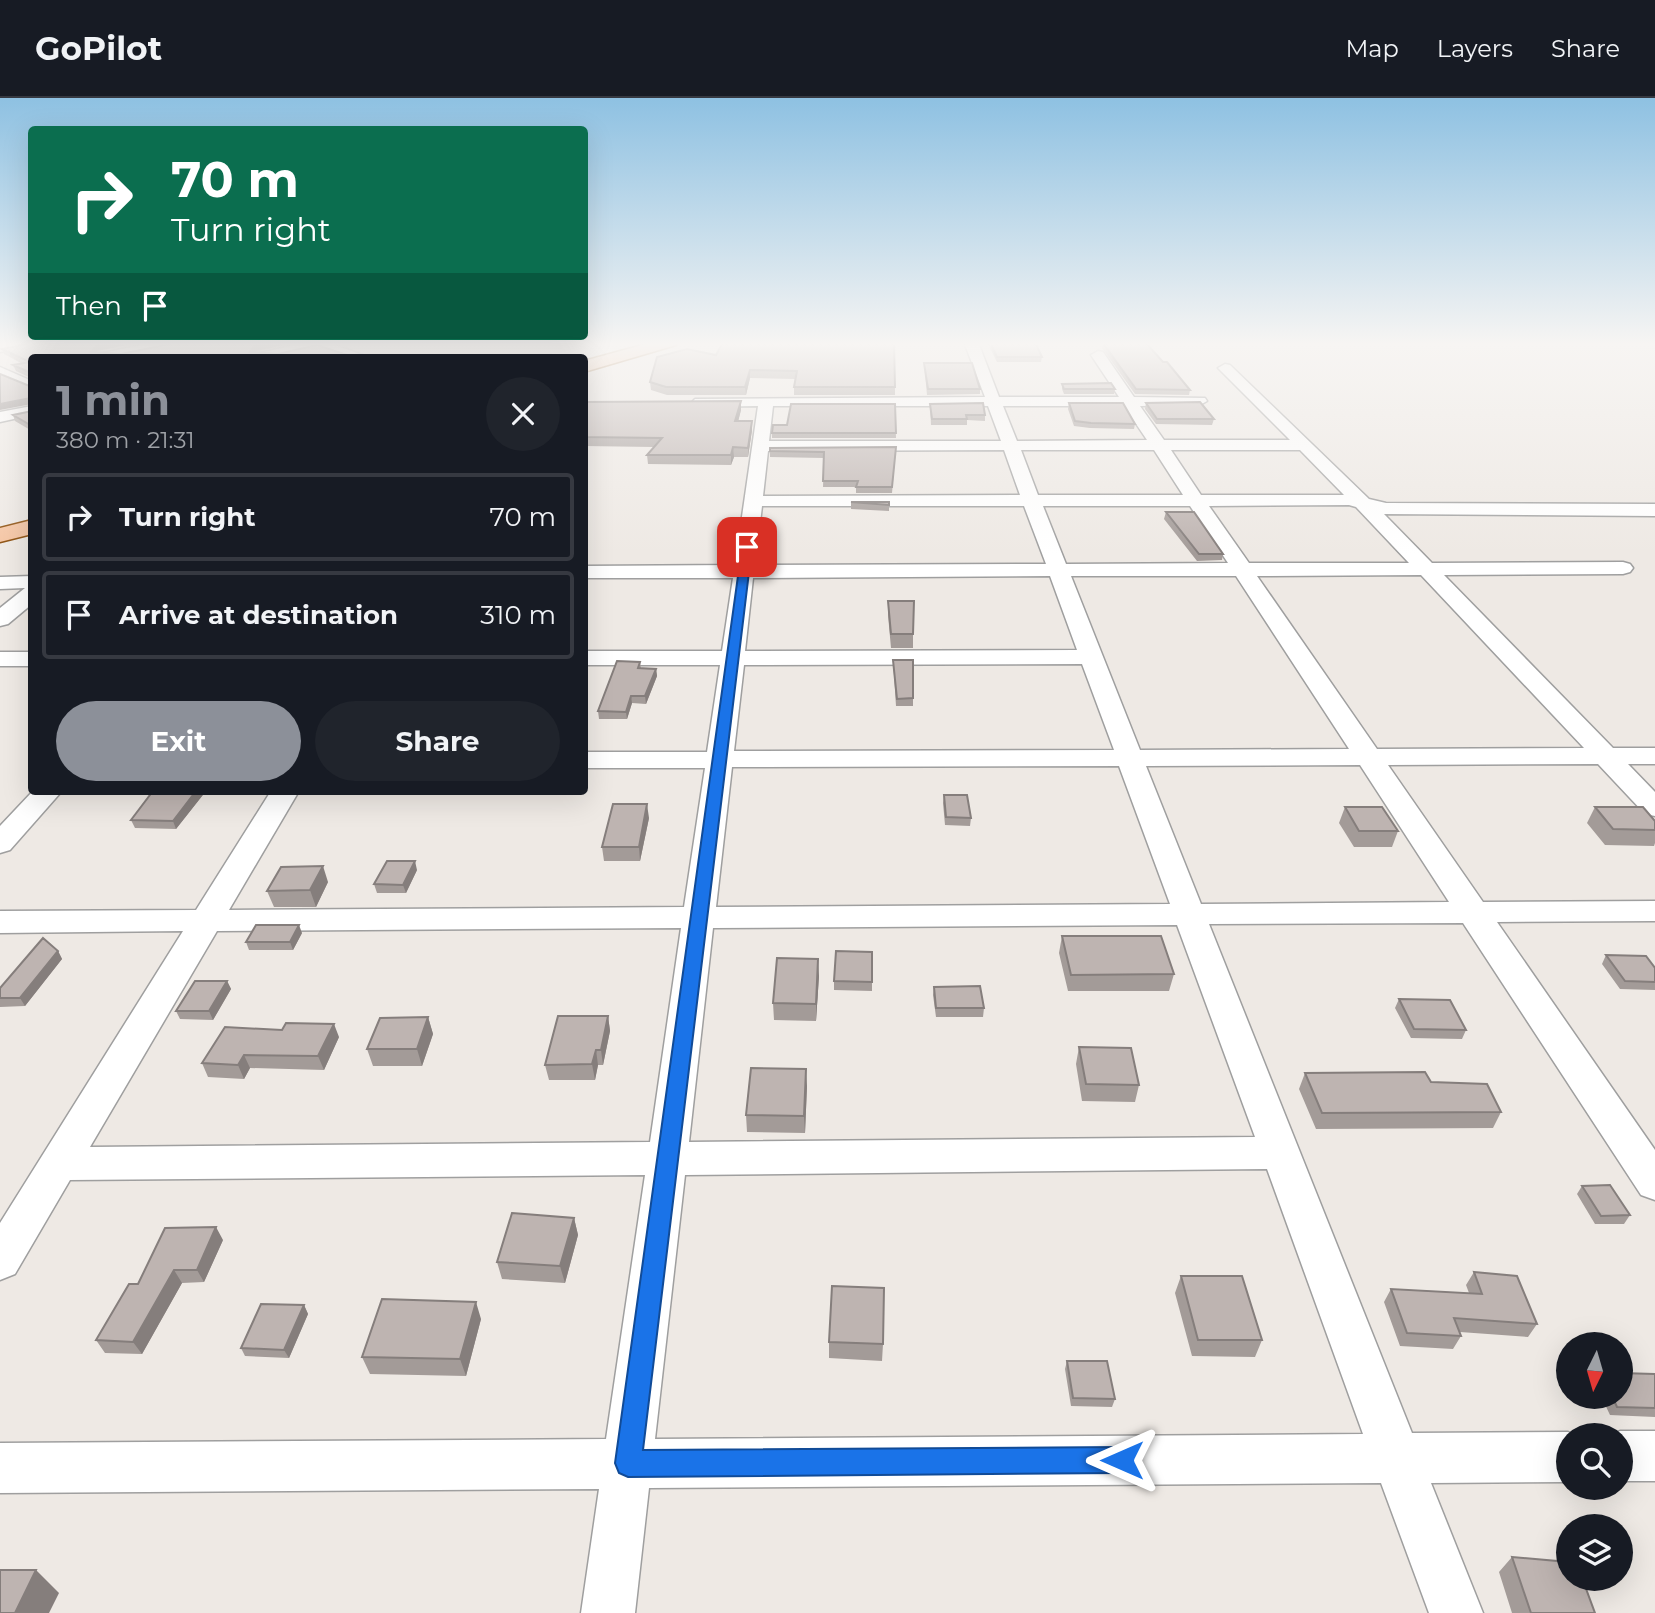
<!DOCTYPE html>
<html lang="en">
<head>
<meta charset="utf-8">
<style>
	:root { --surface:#171b24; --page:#20242c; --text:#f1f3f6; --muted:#9ea1a6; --line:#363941; --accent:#8c9099 }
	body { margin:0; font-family:Montserrat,sans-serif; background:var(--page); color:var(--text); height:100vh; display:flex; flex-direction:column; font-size:26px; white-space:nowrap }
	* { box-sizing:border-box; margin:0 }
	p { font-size:23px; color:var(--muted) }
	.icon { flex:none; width:38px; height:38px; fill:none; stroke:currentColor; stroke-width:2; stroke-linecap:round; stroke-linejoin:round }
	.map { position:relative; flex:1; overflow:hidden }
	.side { position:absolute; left:28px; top:256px; width:560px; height:441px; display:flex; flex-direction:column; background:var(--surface); border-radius:7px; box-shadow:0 7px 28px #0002 }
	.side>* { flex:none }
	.top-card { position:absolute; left:28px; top:28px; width:560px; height:214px; border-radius:7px; box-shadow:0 7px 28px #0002; background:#0b6e4f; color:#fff; overflow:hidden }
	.needle { width:46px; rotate:185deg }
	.fabs { position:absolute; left:1556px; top:1234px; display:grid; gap:14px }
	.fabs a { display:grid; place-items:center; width:77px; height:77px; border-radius:50%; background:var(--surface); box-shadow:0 7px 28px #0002; font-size:35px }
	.pin { position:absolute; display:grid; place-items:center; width:60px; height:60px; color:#fff; margin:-30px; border-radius:14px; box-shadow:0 4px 10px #0006 }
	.me { position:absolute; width:77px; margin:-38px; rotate:270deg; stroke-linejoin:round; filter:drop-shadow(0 0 5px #0008) }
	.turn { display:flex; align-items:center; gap:24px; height:147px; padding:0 28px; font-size:32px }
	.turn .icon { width:91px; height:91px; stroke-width:2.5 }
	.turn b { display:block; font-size:49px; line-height:60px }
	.then { display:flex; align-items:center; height:66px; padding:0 28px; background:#0003; gap:14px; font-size:26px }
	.round { display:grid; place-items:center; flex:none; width:74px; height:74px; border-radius:37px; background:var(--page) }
	.overview { display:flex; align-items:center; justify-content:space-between; height:119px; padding:0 28px }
	h1 { font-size:42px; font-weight:700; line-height:52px; color:var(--accent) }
	.cta { display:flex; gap:14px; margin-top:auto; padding:14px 28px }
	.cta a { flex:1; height:80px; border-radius:42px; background:var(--accent); color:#fff; font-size:28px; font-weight:700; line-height:80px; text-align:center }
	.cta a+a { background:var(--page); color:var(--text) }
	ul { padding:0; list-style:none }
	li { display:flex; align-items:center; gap:21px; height:88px; margin:0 14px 10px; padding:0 14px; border:4px solid var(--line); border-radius:7px }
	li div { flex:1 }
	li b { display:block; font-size:26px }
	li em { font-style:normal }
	header { display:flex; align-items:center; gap:42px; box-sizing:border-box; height:98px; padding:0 35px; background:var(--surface); border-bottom:2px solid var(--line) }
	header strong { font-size:33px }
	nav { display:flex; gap:38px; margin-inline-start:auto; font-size:24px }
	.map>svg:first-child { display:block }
</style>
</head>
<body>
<header>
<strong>GoPilot</strong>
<nav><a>Map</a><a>Layers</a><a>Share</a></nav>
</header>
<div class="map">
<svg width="1655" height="1515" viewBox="0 0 1655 1515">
	<rect width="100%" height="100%" fill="#eee9e4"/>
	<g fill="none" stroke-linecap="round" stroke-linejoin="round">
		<defs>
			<path id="minor" d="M11,244H37L35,247L0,254V246Z
				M156,244H182L180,247L122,259H96L98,256Z
				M307,244H333L332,246L368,259H347L318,250L279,259H254L256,256Z
				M964,244H978L999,299H1119L1091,257L1098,253L1103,254L1134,299L1205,300L1207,303L1200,307L1140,308L1164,342H1290L1218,270L1225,266L1230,267L1369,401L1386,405L1655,406V418L1384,416L1432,465L1623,464L1630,466L1633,470L1630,474L1623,476L1444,477L1613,650H1655V666H1628L1655,694V718L1645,716L1598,666L1388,667L1483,804L1655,803V823L1497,824L1655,1052V1102L1641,1097L1463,825L1209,826L1412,1335L1568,1334L1574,1337H1568V1384L1431,1385L1483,1515H1429L1381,1385L649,1390L635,1515H581L599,1391L0,1395V1345L606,1341L645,1077L70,1082L15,1176L0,1182V1125L183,833L0,835V813L196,812L271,693H299L229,812L684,809L705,670H584V654H707L720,567H584V553H722L733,480H584V468L735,467L758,308L700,309L692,304L695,301L985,299ZM773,308H988L1001,343H769ZM1003,308H1124L1147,342L1017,343ZM1004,352L1020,397L763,398L768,353ZM1021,352H1154L1183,397H1038ZM1171,352H1300L1344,397H1201ZM1349,407L1356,409L1409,465H1249L1209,408ZM762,408H1024L1046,466L755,467ZM1043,408H1190L1228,465L1066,466ZM1421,477L1584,650L1377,651L1257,478ZM1050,478L1077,552L745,553L753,480ZM1071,478H1236L1349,651L1140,652ZM1082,566L1114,652L734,653L744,567ZM1360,667L1449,804L1201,806L1146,668ZM1119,668L1170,806L716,809L732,669ZM1177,827L1255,1039L689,1044L713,830ZM681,830L650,1044L90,1049L217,833ZM1267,1071L1363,1336L655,1341L685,1077Z
				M0,269L32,283V293L0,278Z
				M32,308V317L0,324V314Z
				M32,478V506L8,526L0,528V510L25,490L0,491V479Z
				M0,554H32V568H0Z
				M33,693H62L10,752L0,755V728Z
				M1620,1333H1655V1383H1620V1337H1611Z"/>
			<path id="major" d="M653,244H678L676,247L584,274V263Z
				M32,422V436L0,444V430Z"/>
		</defs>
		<use href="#minor" stroke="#9f9f9f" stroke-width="3"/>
		<use href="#major" stroke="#8c4e0b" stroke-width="3"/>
		<use href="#minor" fill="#fff" fill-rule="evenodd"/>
		<use href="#major" fill="#f5c5a3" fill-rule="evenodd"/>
	</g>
	<path fill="#a39b98" d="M179,244H296L255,254L353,259L31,280L16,273L13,267L23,266L4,256L2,251L97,253V254L121,256Z
		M987,244H1035L1042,259L1041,264H997Z
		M1103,245L1163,264L1190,292L1189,297L1135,296L1102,250Z
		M716,257L895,289V297H794V289L795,281L750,280L746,297H667L651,292L650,284Z
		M924,265L980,291V296L927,297Z
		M1062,286L1115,291L1114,296H1064L1062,291Z
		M741,303V312L738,323H752V332L748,359H734L731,367L648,366L647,357L654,349L584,348V304Z
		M1069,305L1135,326L1134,331L1090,330L1074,328L1068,311Z
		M1146,305L1214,321L1212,327L1156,326L1145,311Z
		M895,306L896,340H772V335L787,327Z
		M930,306L985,317V323L967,322V327H931Z
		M32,313V333L15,323L13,317Z
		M896,349L892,395H856V389H823L824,360L770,359V353Z
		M851,404H889V413L851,411Z
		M1166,414L1223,456L1222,462L1197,463L1164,421Z
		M888,503L913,536V550H891L888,517Z
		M893,562H913V608H896Z
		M640,564L641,570L656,571L657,578L646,606L632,605L627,621H599L598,613Z
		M153,693H206L176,731L135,730L131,722Z
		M944,697L971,720L970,728L945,727L943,705Z
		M1345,709L1398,733L1392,749H1354L1339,725Z
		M1595,709L1655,723V745L1654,748L1605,747L1587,725Z
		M649,720L640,763H604L602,749Z
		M417,772L406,795H377L374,786Z
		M328,784L316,809H274L267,793Z
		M302,835L293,852H249L246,844Z
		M1062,838L1174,876L1169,893H1068L1059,855Z
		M58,853L62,861L25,908L0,909V890Z
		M872,854V893L834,892V883Z
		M1606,857L1655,870V892L1620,891L1602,866Z
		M819,878L816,923L774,922L773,905Z
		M227,883L231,891L213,922L180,921L176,913Z
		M934,889L984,910L983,919H936L933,897Z
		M1399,901L1466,932L1462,941L1411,940L1395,910Z
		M608,918L610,933L603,967H598L595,982H549L545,967Z
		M428,919L433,936L422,968H373L367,951Z
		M339,939L324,972L250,970L244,981L208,979L202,965Z
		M1079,949L1139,987L1135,1004L1082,1003L1076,966Z
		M1305,975L1431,984L1501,1014L1493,1030L1316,1031L1299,991Z
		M807,988L805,1035L747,1034L746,1017Z
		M1582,1088L1630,1117L1624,1126H1595L1577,1096Z
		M574,1120L578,1137L565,1185L502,1181L497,1164Z
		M223,1142L204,1184L182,1185L142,1256L105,1255L96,1242L138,1186Z
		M1474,1174L1537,1226L1528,1239L1460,1234L1461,1238L1453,1251L1400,1248L1384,1204L1391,1191L1469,1195L1466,1187Z
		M1181,1178L1262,1242L1255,1259L1192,1258L1175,1195Z
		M304,1207L308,1216L289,1260L245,1258L241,1250Z
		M481,1221L466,1278L370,1276L362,1259Z
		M829,1244L883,1246L882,1263L829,1260Z
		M1067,1263L1115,1301L1112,1309L1071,1308L1065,1271Z
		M1655,1276V1319L1610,1317L1601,1298H1620Z
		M1512,1459L1595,1515H1512L1499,1474Z"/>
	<path fill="#857e7c" d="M116,244H143L97,253L93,259L91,254L96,248Z
		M272,244H296L255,253L251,259L250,254L254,248Z
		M750,272V280L746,297L745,289Z
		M31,300L32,306L0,312V306Z
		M741,303V312L736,332L735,323Z
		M752,323V332L748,359V350Z
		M733,349L734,359L731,367V357Z
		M656,571L657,578L646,606L645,598Z
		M631,598L632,605L627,621L626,614Z
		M196,693H206L176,731L173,723Z
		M647,706L649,720L640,763L639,749Z
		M415,763L417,772L406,795L403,787Z
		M323,768L328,784L316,809L310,792Z
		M299,827L302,835L293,852L290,844Z
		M58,853L62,861L25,908L20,900Z
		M818,861L819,878L816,923V906Z
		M227,883L231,891L213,922L209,913Z
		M608,918L610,933L603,967L601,952Z
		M428,919L433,936L422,968L417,951Z
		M334,926L339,939L324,972L318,958Z
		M596,952L598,967L595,982L592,966Z
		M244,957L250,970L244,981L238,967Z
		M806,971L807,988L805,1035L804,1018Z
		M574,1120L578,1137L565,1185L560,1168Z
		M216,1129L223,1142L204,1184L197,1172Z
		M174,1172L182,1185L142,1256L133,1244Z
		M476,1204L481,1221L466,1278L460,1261Z
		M304,1207L308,1216L289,1260L284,1252Z
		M36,1472L59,1495L49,1515H15Z"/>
	<path fill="#beb4b1" stroke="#857e7c" stroke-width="2" d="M34,244H116L96,248L91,254L121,256L179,244H272L254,248L250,254L278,256L317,247L353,259H32V285L31,275L13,267L30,264L2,251Z
		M723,244H894L895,289H794L797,273L750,272L745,289H666L650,284L657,259L687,251L716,257Z
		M990,244H1035L1042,259H997Z
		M1145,244L1163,264H1167L1190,292L1136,291L1103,245Z
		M924,265H972L980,291H928Z
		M0,276L32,289V309L31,300L0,306Z
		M1111,285L1115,291H1064L1062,286Z
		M741,303L735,323H752L748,350L733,349L731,357H647L662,340L584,339V304Z
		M1200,304L1214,321H1157L1146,305Z
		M983,305L985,317H966L967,321H932L930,306Z
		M1069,305H1123L1135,326L1091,325L1075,323Z
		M791,306H895L896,335H772L773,327H787Z
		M32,313V328L13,317Z
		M896,349L892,389H856L858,383H823L824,354L770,353V350Z
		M851,404H889V407Z
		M1166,414H1194L1223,456H1199Z
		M888,503H914L913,536H891Z
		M893,562H913V600L897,601Z
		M617,563L640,564L638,570L656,571L645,598H631L626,614L598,613Z
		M153,693H196L173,723L131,722Z
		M944,697H967L971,720L946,719Z
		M613,706H647L639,749H602Z
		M1345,709H1382L1398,733H1359Z
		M1595,709H1643L1655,723V732L1613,731Z
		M387,763H415L403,787L374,786Z
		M323,768L310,792L267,793L281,769Z
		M256,827H299L290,844H246Z
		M1062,838H1161L1174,876L1071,877Z
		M43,840L58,853L20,900H0V890Z
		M836,853L872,854V884L834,883Z
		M1606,857L1646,858L1655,870V884L1625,883Z
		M777,860L818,861L816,906L773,905Z
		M195,883H227L209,913H176Z
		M980,888L984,910H936L934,889Z
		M1399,901L1450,902L1466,932L1414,931Z
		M558,918H608L601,952H596L592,966L545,967Z
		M428,919L417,951H367L380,920Z
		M286,925L334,926L318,958L244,957L238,967L202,965L225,929L282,932Z
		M1079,949L1131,950L1139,987L1086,986Z
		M751,970L806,971L804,1018L746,1017Z
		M1425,974L1431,984L1487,986L1501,1014L1322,1015L1305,975Z
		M1610,1087L1630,1117L1601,1118L1582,1088Z
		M512,1115L574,1120L560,1168L497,1164Z
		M216,1129L197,1172H174L133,1244L96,1242L129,1186H138L165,1130Z
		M1474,1174L1517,1178L1537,1226L1454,1220L1461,1238L1407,1235L1391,1191L1482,1196Z
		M1181,1178H1242L1262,1242H1198Z
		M832,1188L884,1190L883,1246L829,1244Z
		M382,1201L476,1204L460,1261L362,1259Z
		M261,1206L304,1207L284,1252L241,1250Z
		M1067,1263H1107L1115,1301L1073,1300Z
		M1620,1275L1655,1276V1310L1617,1309L1612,1298H1620Z
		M1512,1459L1568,1464V1480H1582L1595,1515H1531Z
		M0,1472H36L15,1515H0Z"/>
	<linearGradient id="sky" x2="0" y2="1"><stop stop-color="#8ec1e2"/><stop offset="0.54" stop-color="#f7f5f3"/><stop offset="1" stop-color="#f7f5f3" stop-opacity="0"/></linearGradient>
	<rect width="1655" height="456" fill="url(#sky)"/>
	<path fill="#1a73e8" stroke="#114b97" stroke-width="2" d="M747,446L752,449L643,1352L1122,1349L1132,1353L1135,1362L1132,1371L1122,1375L628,1379L619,1375L615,1365L742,449Z"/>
</svg>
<div class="fabs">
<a><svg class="needle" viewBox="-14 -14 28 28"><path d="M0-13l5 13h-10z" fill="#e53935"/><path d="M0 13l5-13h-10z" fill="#9ea1a6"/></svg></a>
<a><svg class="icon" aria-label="search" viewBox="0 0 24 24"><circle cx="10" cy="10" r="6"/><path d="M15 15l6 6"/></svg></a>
<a><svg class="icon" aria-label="layers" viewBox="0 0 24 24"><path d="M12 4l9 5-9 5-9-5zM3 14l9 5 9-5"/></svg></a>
</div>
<div class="pin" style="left:747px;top:449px;background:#d93025"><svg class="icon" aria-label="arrive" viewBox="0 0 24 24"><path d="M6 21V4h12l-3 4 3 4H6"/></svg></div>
<svg class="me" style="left:1122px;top:1362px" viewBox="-20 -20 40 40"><path d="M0-17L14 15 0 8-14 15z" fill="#1a73e8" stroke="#fff" stroke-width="4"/></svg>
<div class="top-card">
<div class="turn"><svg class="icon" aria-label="right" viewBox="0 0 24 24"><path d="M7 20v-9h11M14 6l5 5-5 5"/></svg><div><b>70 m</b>Turn right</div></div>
<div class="then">Then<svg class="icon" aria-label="arrive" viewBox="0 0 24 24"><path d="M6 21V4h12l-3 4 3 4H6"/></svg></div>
</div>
<section class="side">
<div class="overview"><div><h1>1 min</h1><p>380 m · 21:31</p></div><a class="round"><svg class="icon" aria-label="close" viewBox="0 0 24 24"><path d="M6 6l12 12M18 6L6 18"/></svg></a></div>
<ul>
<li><svg class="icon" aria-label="right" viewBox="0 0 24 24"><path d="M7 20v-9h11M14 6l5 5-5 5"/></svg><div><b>Turn right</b></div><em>70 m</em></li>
<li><svg class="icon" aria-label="arrive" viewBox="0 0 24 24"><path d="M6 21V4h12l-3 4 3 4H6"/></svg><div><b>Arrive at destination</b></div><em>310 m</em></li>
</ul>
<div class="cta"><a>Exit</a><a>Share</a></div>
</section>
</div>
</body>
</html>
